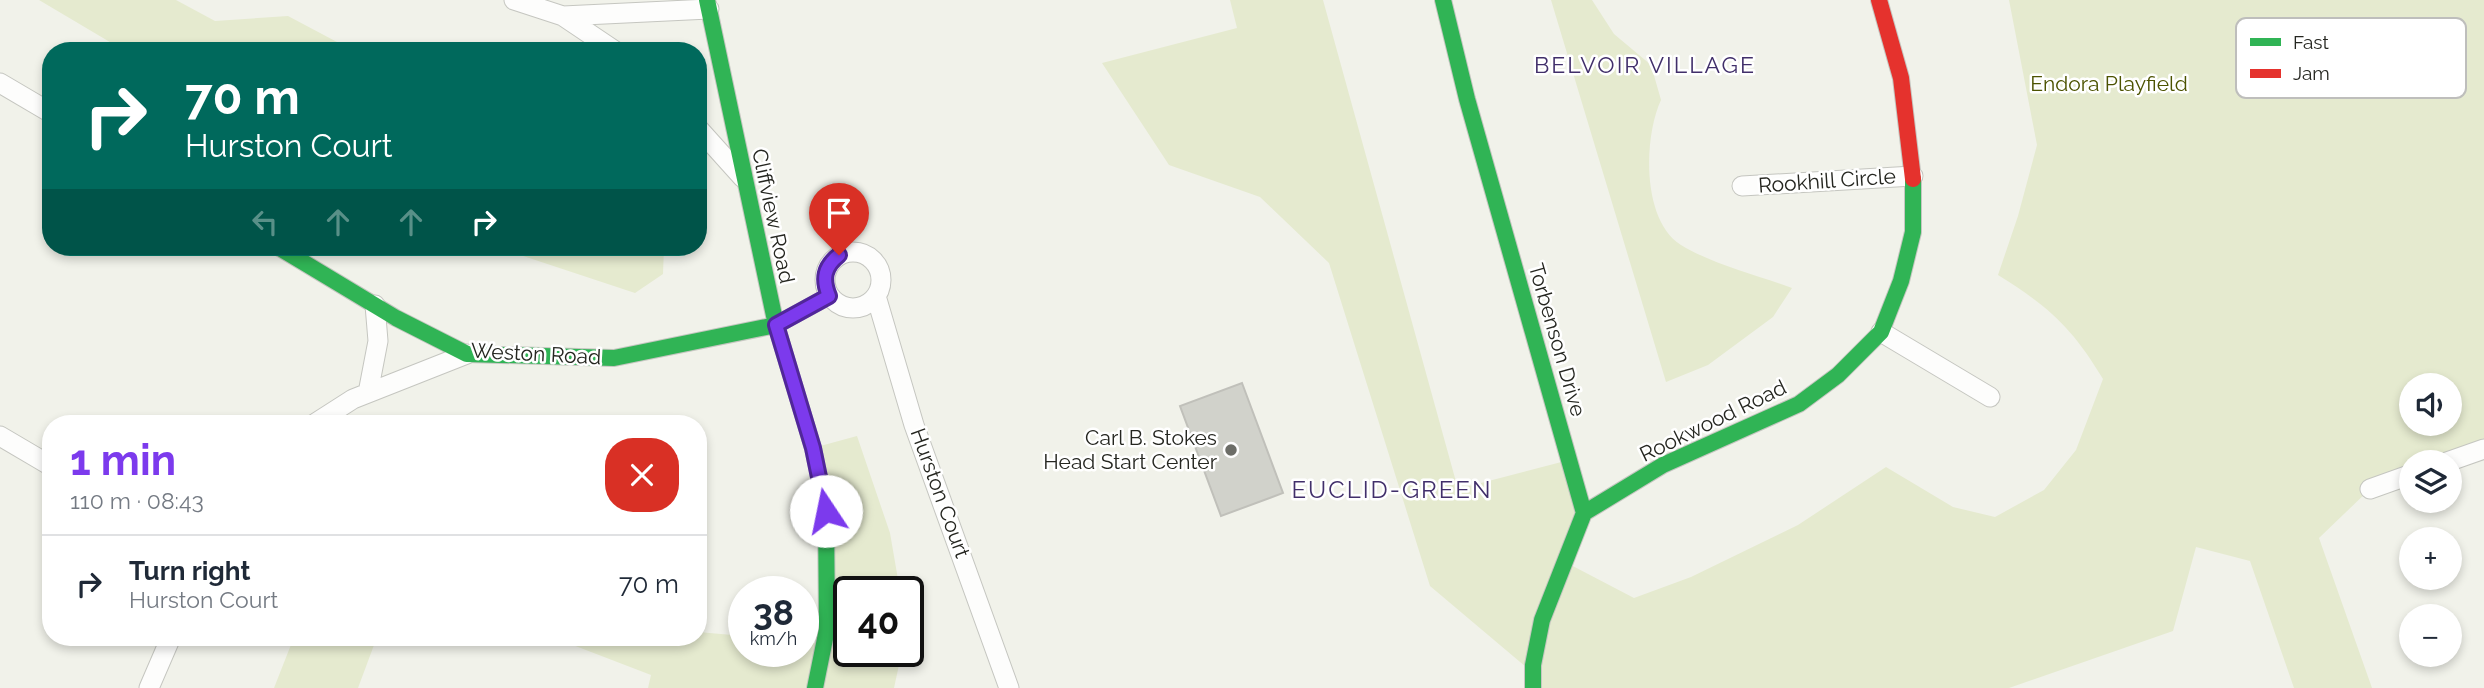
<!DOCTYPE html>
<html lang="en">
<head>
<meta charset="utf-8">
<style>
	:root { --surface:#fff; --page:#f6f6f7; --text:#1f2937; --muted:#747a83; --line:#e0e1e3; --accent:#7c3aed }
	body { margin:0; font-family:Raleway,sans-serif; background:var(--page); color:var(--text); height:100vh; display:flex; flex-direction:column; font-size:26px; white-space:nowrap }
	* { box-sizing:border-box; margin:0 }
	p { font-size:23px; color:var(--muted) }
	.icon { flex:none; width:38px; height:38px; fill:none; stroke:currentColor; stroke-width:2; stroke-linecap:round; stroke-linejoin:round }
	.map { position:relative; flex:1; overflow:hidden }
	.drawer { position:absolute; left:42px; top:415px; width:665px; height:231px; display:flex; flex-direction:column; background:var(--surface); border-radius:28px; box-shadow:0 4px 10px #0003 }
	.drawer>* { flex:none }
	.guide { position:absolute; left:42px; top:42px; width:665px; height:214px; border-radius:28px; box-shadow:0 4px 10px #0003; background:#00695c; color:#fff; overflow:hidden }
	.tools { position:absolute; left:2399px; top:373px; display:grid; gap:14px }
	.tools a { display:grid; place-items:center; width:63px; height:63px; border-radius:50%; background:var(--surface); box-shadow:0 4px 10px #0003; font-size:35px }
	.speed { position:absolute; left:728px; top:576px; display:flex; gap:14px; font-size:35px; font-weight:700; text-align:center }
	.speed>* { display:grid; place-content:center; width:91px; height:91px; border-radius:50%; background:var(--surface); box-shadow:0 4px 10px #0003; line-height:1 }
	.speed small { font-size:18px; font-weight:400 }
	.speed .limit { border:4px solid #111; border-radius:10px; background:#fff; color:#111 }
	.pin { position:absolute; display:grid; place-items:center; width:60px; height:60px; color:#fff; margin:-72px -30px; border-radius:50% 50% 50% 0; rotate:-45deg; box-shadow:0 0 7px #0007 }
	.pin .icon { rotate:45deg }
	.me { position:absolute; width:77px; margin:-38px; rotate:349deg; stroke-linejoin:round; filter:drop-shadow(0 0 5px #0008) }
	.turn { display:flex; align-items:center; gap:24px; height:147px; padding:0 28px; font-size:32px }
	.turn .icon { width:91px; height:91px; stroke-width:2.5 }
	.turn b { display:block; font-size:49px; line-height:60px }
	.lanes { display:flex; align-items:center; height:66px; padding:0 28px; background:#0003; justify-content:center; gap:35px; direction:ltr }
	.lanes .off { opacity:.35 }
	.round { display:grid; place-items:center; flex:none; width:74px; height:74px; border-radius:28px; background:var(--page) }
	.overview { display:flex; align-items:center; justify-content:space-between; height:119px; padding:0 28px }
	h1 { font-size:42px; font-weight:700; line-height:52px; color:var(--accent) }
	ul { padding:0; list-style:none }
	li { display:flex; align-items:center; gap:21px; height:98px; padding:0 28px; border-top:2px solid var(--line) }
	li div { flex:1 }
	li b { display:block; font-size:26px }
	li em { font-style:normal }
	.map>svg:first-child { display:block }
</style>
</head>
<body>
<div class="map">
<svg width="2484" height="688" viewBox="0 0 2484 688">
	<rect width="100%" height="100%" fill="#f1f2ea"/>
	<path fill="#e5eacf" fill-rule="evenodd" d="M39,0H176L215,21L288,16L354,51H125Z
		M1230,0H1323L1458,489L1569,460L1584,513L1567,563L1634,598L1691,577L1798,525L1886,467L1953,507L1995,517L2044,490L2076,450L2103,379C2072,327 2048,306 1998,275L2018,216L2037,145L2009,0H2484V449L2447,462H2412L2411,474L2370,489L2319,538L2372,688H2294L2250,561L2196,547L2173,631L2009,688H1533L1532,672L1430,586L1329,263L1260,197L1169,165L1102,63L1237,28ZM2412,385H2450V424H2412Z
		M1551,0H1592L1614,34L1651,65L1661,100C1644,136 1641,220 1681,245C1712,264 1757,275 1792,288L1773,317L1708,365L1666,382Z
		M496,247H664L663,274L635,293Z
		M857,436L890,533L900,591L849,592V651H902L894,688H648L651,675L552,637H698V632L744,636V651H803V642L824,644L813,448Z
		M294,637H377L358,688H274Z"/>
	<path fill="#d1d2cb" stroke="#c0c0ba" stroke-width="2" d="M1242,383L1283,493L1221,516L1180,406Z"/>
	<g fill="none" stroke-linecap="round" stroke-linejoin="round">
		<defs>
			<path id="street" d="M514,0L563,16L615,51
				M563,16L709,9
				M0,83L51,113
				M698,128L743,178
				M1742,186L1913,176
				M825 280a28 28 0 1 1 56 0a28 28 0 1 1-56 0Z
				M876,296L914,425L1009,688
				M1881,332L1990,397
				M368,393L378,341L375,305
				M314,424L353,399L467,354
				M0,436L51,466
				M2447,462L2484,449
				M2370,489L2412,474
				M149,688L171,637"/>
			<path id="fast" d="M707,0L776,325L813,448L826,511L827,629L815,688
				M1443,0L1467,99L1584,513L1542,620L1533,665V688
				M278,247L396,318L467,354L614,358L776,325L829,296
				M1584,513L1663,465L1799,404L1838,375L1881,332L1901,281L1913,232V179"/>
			<path id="jam" d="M1879,0L1901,78L1913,179"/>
		</defs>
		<use href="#street" stroke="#c5c6c0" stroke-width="21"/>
		<use href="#fast" stroke="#c5c6c0" stroke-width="18"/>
		<use href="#jam" stroke="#c5c6c0" stroke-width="18"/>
		<use href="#street" stroke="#fdfdfc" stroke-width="19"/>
		<use href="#fast" stroke="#30b455" stroke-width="16"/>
		<use href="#jam" stroke="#e5322d" stroke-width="16"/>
	</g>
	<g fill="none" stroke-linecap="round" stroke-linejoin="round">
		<defs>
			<path id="route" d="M826,511L813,448L776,325L829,296C822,279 824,267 839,255"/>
		</defs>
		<use href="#route" stroke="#51269a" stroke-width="18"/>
		<use href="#route" stroke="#7c3aed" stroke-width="12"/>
	</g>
	<circle fill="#6c6d67" stroke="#fff" stroke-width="2.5" cx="1231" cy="450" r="7"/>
	<g text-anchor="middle" stroke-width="5" stroke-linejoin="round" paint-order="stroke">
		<g font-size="21" fill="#4c5300" stroke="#fff">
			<text x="2109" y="91">Endora Playfield</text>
		</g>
		<g font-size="21" fill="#252620" stroke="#fff">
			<text transform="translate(1827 181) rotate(-4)" y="7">Rookhill Circle</text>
			<text transform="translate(773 216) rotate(78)" y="7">Cliffview Road</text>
			<text transform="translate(1557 340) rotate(74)" y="7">Torbenson Drive</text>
			<text transform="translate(536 354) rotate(3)" y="7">Weston Road</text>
			<text transform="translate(1713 421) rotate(-26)" y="7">Rookwood Road</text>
			<text transform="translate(940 493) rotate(70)" y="7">Hurston Court</text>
		</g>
		<g font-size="21" fill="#252620" stroke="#fff" text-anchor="end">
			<text x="1217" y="445">Carl B. Stokes<tspan x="1217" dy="24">Head Start Center</tspan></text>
		</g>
		<g font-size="23" letter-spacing="2" fill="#412f6a" stroke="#fff">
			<text x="1645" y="73">BELVOIR VILLAGE</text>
		</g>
		<g font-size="24" letter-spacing="2" fill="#412f6a" stroke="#fff">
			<text x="1392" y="498">EUCLID-GREEN</text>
		</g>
	</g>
	<rect x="2236" y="18" width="230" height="80" rx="10" fill="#fff" stroke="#bebebc" stroke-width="2"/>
	<rect x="2250" y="38" width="31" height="8" fill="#30b455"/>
	<rect x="2250" y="69" width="31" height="9" fill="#e5322d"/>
	<g font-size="19" fill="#252620">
		<text x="2293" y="49">Fast</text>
		<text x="2293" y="80">Jam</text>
	</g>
</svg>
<div class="tools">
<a><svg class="icon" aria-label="sound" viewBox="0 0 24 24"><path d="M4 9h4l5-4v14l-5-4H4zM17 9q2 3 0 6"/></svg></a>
<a><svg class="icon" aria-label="layers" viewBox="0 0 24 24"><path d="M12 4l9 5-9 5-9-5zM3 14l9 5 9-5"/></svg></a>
<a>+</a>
<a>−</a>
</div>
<div class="speed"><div>38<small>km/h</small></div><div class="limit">40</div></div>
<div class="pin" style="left:839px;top:255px;background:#d93025"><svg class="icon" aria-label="arrive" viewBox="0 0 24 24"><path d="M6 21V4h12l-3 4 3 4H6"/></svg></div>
<svg class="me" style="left:826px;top:511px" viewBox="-20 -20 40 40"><circle r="19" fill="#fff"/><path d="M0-13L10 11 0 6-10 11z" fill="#7c3aed"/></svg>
<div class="guide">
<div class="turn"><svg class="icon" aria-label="right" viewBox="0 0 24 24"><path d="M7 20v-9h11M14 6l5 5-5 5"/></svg><div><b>70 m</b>Hurston Court</div></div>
<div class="lanes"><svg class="icon off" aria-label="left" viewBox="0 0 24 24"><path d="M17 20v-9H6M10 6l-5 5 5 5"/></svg><svg class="icon off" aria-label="ahead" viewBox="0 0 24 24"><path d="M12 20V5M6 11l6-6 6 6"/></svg><svg class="icon off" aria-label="ahead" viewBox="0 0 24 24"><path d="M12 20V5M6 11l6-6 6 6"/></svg><svg class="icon" aria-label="right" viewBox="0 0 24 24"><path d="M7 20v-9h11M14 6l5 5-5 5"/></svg></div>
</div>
<section class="drawer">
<div class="overview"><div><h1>1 min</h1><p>110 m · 08:43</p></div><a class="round" style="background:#d93025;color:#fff"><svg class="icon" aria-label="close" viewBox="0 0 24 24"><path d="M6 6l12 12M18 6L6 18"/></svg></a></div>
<ul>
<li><svg class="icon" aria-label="right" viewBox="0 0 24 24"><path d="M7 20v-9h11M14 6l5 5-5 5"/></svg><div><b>Turn right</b><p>Hurston Court</p></div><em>70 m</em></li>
</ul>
</section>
</div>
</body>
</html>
